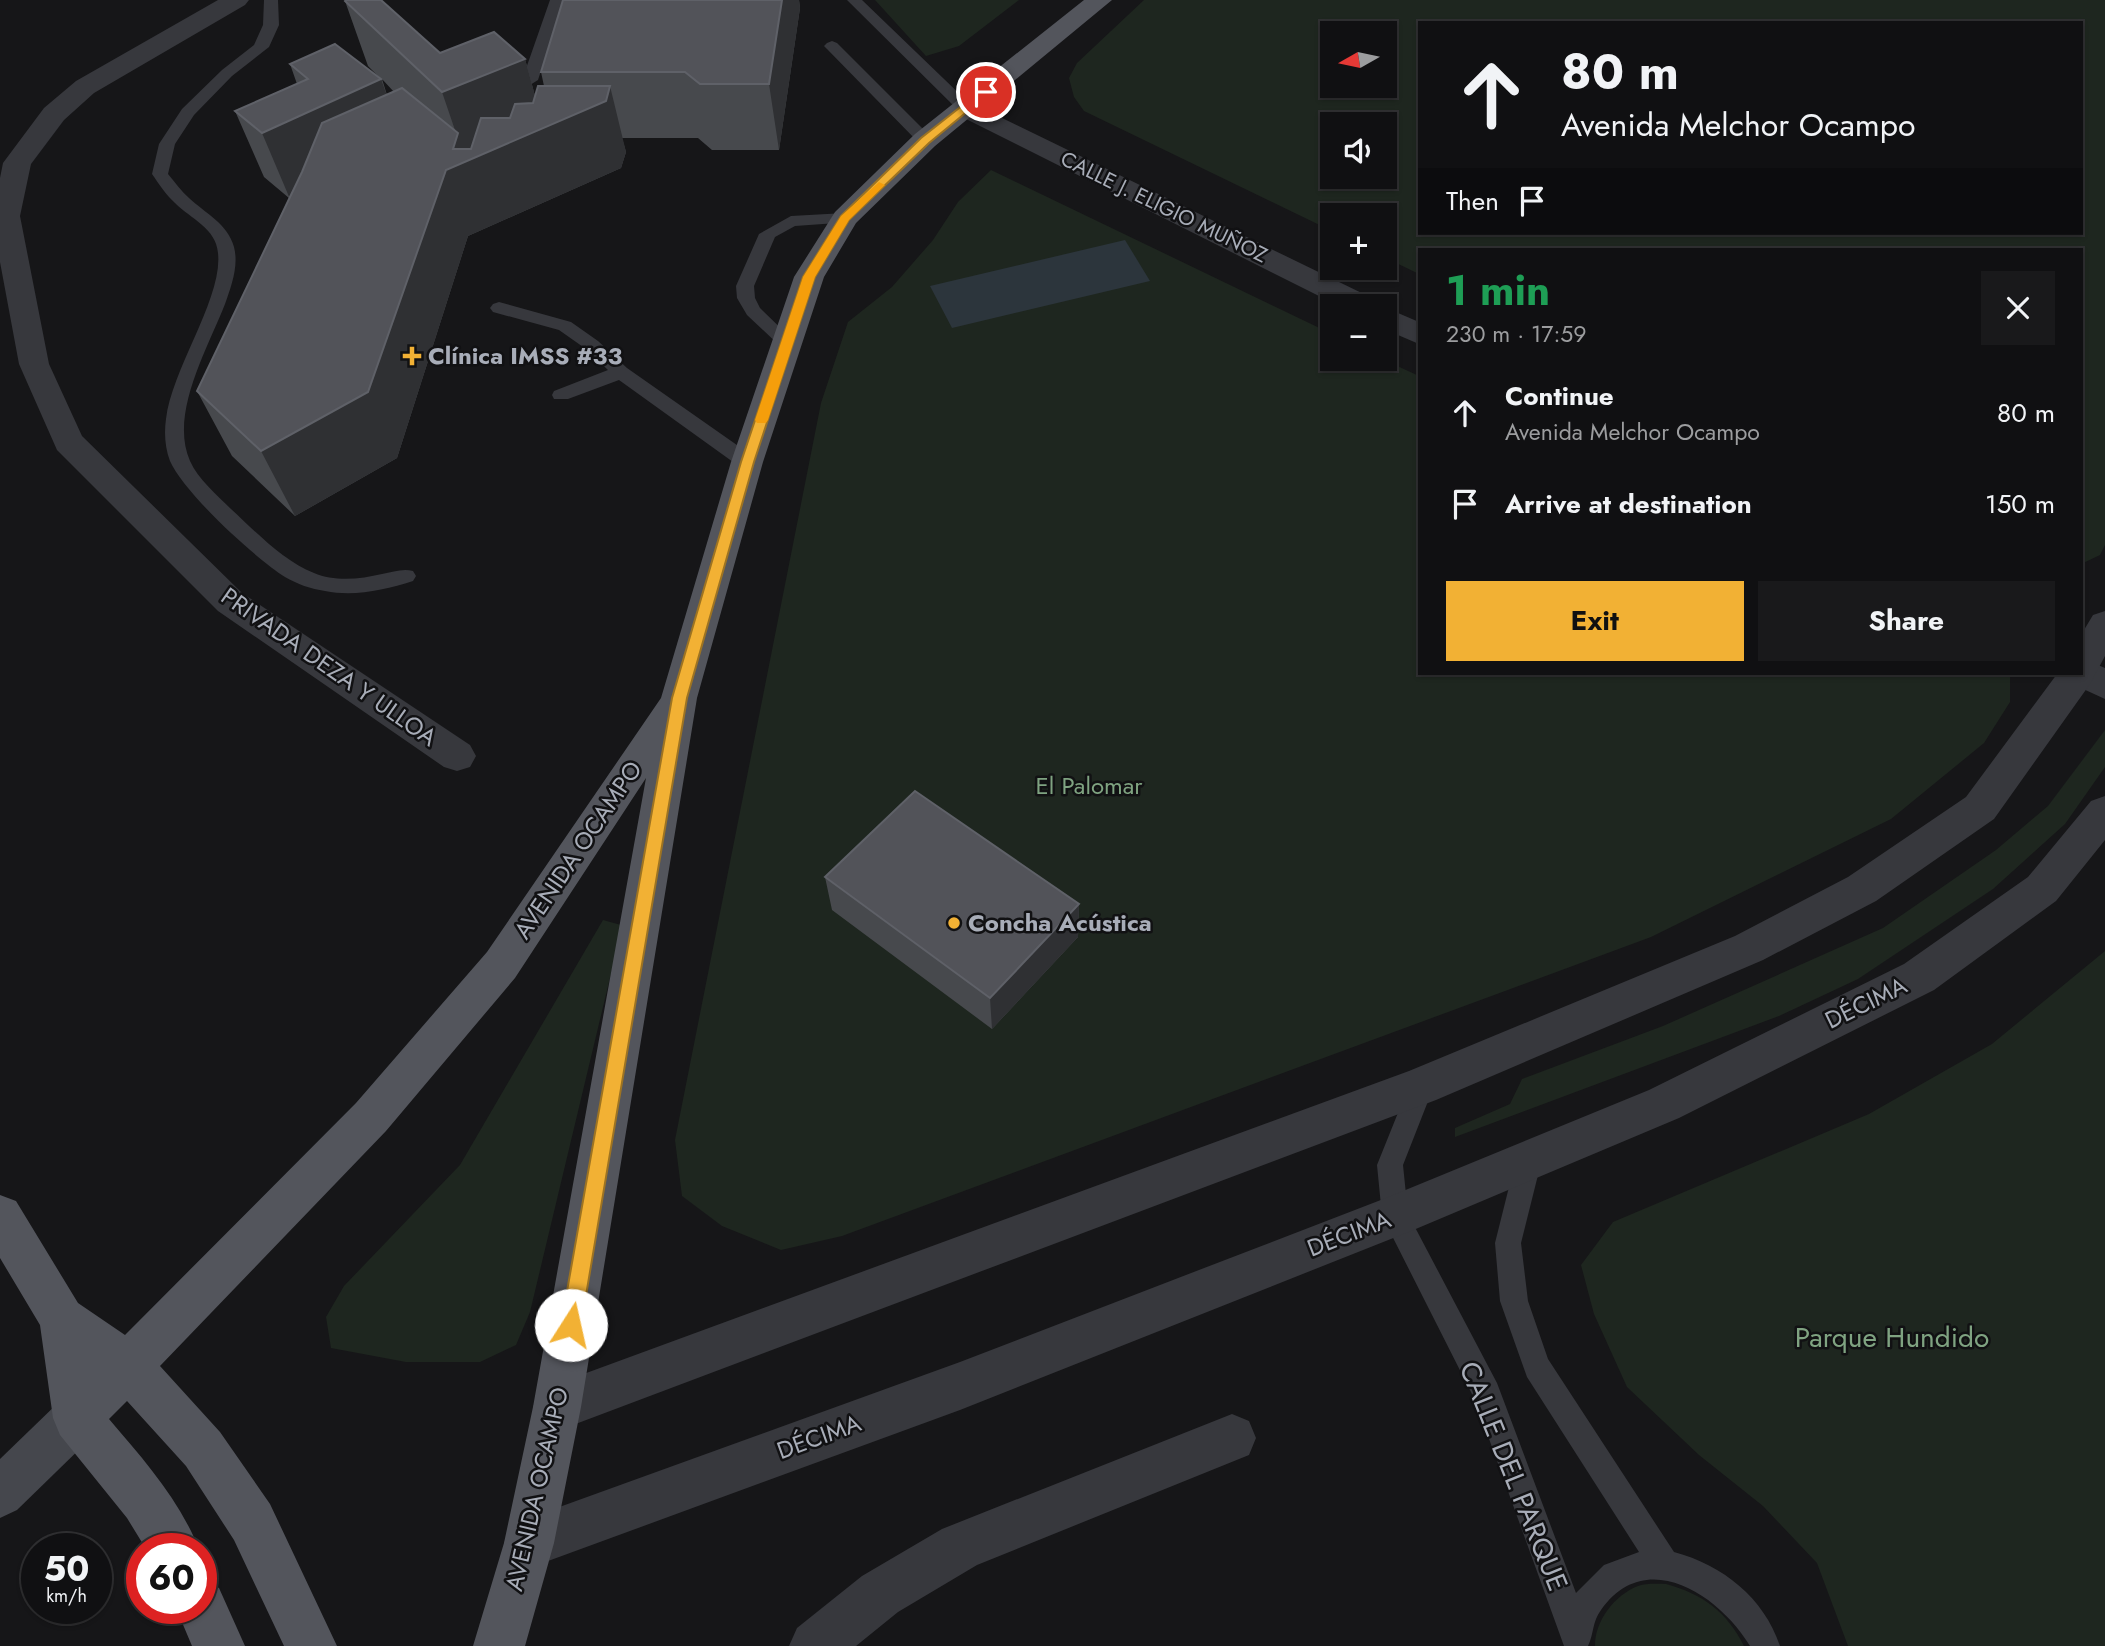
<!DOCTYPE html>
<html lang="en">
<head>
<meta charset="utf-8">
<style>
	:root { --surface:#101012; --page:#19191b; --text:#f1f3f6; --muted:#9c9d9f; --line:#303032; --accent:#f2b134 }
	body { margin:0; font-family:Jost,sans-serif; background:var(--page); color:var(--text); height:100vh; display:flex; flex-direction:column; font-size:26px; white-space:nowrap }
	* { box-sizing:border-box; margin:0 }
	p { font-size:23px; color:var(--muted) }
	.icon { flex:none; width:38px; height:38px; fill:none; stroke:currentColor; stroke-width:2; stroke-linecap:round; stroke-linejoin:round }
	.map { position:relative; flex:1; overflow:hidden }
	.details { position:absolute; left:1418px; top:248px; width:665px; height:427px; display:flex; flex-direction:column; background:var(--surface); border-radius:0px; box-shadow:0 2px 5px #0004,0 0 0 2px var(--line) }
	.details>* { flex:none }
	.hud { position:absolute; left:1418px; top:21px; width:665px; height:214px; border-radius:0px; box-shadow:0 2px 5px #0004,0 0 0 2px var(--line); background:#101012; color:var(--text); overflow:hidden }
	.needle { width:46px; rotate:261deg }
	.tools { position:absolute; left:1320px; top:21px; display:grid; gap:14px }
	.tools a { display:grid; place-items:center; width:77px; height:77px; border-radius:0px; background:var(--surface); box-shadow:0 2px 5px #0004,0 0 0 2px var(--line); font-size:35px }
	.speed { position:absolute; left:21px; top:1533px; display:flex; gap:14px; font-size:35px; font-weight:700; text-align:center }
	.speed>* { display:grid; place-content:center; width:91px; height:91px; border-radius:50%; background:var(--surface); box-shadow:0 2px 5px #0004,0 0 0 2px var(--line); line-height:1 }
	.speed small { font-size:18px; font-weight:400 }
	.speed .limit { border:10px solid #d22; background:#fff; color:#111 }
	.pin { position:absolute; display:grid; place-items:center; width:60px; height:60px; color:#fff; margin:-30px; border:4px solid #fff; border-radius:50%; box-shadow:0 2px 7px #0007 }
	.me { position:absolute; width:77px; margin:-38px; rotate:10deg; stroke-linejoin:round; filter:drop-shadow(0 0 5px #0008) }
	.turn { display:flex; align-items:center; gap:24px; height:147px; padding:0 28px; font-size:32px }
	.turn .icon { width:91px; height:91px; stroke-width:2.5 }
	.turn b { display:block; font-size:49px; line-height:60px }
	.then { display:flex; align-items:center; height:66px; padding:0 28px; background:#0003; gap:14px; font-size:26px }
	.round { display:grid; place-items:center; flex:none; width:74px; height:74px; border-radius:0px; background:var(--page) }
	.overview { display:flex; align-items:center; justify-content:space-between; height:119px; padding:0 28px }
	h1 { font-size:42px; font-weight:700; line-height:52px; color:#1e9e55 }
	.cta { display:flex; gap:14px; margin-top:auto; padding:14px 28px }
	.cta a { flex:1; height:80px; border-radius:0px; background:var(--accent); color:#111; font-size:28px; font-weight:700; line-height:80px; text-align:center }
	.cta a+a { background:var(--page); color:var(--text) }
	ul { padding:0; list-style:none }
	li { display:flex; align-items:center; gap:21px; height:91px; padding:0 28px }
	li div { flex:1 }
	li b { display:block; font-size:26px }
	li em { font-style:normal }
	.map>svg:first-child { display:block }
</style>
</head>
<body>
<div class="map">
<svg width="2105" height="1646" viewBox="0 0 2105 1646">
	<rect width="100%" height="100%" fill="#161618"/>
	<path fill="#1e261f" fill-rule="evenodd" d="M875,0H1019L959,46L926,56Z
		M1144,0H2105V545L2100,555L2081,564V250H1419V274L1384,257V215H1332V231L1084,111L1074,97L1069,78L1077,63ZM1419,23H2081V233H1419ZM1384,33V86H1332V33ZM1384,124V177H1332V124Z
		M991,170L1332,334V359H1382L1419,376V674H2006L2010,677V702L1984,743L1891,819L1651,937L842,1236L781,1250L722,1226L682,1196L675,1140L821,403L848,322L892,287L933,240L958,202Z
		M2105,730V767L2065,824L1993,889L1858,979L1779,1016L1455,1137V1128L1510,1104L1522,1079L1663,1026L1883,928L1996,850L2048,806Z
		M603,920L621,925L614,961L530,1312L516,1345L480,1362H406L331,1348L326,1317L344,1286L460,1165Z
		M2105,951V1646H1848L1817,1563L1763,1506L1699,1455L1627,1387L1594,1314L1581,1265L1613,1222L1869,1114L1992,1044Z
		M1666,1584C1703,1594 1727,1612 1744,1646H1595C1595,1620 1615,1595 1638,1586C1647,1583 1657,1584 1666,1584Z"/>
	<path fill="#2c353c" d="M1125,240L1150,281L952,328L930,286Z"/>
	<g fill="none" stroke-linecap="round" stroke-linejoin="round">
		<path fill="#37383d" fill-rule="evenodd" d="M264,0H278L279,25L269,47L232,76L194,115L175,144L168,174C175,182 181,191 189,198C205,213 228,224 234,247C239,266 231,287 225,304C208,348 169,414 190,461C198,479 217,495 231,509C255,531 283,561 314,573C335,582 361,579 382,574C393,572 403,568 413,571L416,576L413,581C385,590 354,597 325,591C311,589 297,584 285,577C255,558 184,493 170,461C165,448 164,433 166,419C172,368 223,298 218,253C216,228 191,219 175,203C166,195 159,184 152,174L159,144L182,109L222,70L254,45L263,25Z
			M550,0H564L538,80L530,85L525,83L522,80Z
			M847,0H862L971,105L973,108L971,111H959Z
			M832,41L837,43L931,137L933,140L931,143H919L827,49L824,46L827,43Z
			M845,213L851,214L853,218L851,222L795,226L775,237L754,286L755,298L760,308L796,343L793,347H781L747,315L737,298L736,286L759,234L791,216Z
			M499,302L571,322L598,341L627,368L754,457L757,462L754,467H740L619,380L568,399H554L552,395L554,391L608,370L586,349L559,330L493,312L490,308L493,304Z
			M1421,1074L1430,1078L1434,1086L1403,1165L1408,1214L1497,1383L1576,1593L1604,1565L1639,1552L1527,1377L1500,1301L1495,1243L1516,1159L1520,1150L1529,1147L1538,1150L1542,1159L1521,1243L1528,1301L1548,1359L1674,1552C1723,1565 1764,1598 1780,1646H1750C1719,1595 1646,1546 1601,1610C1592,1622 1594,1634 1588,1646H1564L1475,1400L1382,1216L1377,1165L1412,1078Z"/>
		<path fill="#37383d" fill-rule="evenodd" d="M218,0H249L245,5L94,93L64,120L31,164L20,216L49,364L82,436L242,593L470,745L476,756L470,767L457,771L444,767L218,611L57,450L19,364L0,262V178L3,163L44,108L76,81Z
			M965,100L1374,299L1378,306H1339L956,114L952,108L956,102Z
			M1384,307L1419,322V344L1384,329Z
			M2081,658L2105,668V699L2068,682L2064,674H2081Z
			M1232,1414L1249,1421L1256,1438L1249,1455L977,1565L898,1612L856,1646H789L797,1628L862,1576L942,1529Z"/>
		<path fill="#37383d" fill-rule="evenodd" d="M2105,611V656L2090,684L1994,819L1876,901L1763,960L1436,1100L557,1431L540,1424L533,1407L540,1390L1409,1071L1735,936L1848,877L1966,797L2057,674H2081V635L2093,615Z
			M2105,796V840L2056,901L1934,990L1679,1118L1411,1231L960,1410L529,1568L511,1561L504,1543L511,1525L529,1518L960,1362L1386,1198L1649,1090L1904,964L2028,877L2091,801Z"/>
		<path fill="#45474d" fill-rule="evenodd" d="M77,1394L94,1401L101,1418L94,1435L17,1510L0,1518V1459L60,1401Z"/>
		<path fill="#53555c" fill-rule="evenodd" d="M1084,0H1112L935,146L856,223L824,277L763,462L697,698L581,1407L554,1543L525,1646H473L504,1543L533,1407L646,778L515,978L386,1131L160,1366L220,1432L270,1504L337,1646H284L234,1540L186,1466L127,1401L109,1419C144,1460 179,1499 199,1549H146L127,1518L60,1435L53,1418L40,1325L0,1258V1195L16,1201L78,1303L125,1335L356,1103L487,952L661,698L731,462L794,277L835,212L915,134Z
			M201,1580L219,1588L245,1646H192L176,1608H201Z"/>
	</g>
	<path fill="#47494d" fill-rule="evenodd" d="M563,0H799L800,8L779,150H712L698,138H622L626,152L621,168L468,236L397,458L295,516L232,456L197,391L289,198L264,177L235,111L297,84L290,64L380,78L368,66L345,1L440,53L525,59L535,96L544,86L541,72ZM382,79L394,92L387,95Z
		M825,877L1079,904L1078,937L992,1029L832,910Z"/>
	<path fill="#2f3033" d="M782,0H799L800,8L779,150L769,84Z
		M525,59L543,125L610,86L626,152L621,168L468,236L397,458L295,516L261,451L457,136L442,92Z
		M381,79L405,145L290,199L262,133Z
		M1079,904L1078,937L992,1029L990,998Z"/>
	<path fill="#525359" stroke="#5f6168" stroke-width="2" d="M346,0H381L440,53L494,32L525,59L442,92L345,1Z
		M563,0H782L769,84H700L685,72H541Z
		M335,44L381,79L262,133L235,111L308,79L290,64Z
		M538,86H610L606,101L446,170L368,392L261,451L197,391L302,172L322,123L402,88L458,133L453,149H471L481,118H510L515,104L533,103Z
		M915,791L1079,904L990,998L825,877Z"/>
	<path fill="#f2b134" stroke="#9d7322" stroke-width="2" d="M982,90L991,92L929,143L849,220L815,277L754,462L687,698L581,1325L578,1332L571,1335L564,1332L561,1325L672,698L741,462L803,277L841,216L921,138Z"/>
	<path fill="#f59e0b" d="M879,182L885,185L849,220L815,277L768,420L766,423H757L755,420L803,277L841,216Z"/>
	<g fill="#f2b134" stroke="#111113" stroke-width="2.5">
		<path d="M408.5 345.5h7v7h7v7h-7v7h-7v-7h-7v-7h7z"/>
		<circle cx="954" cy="923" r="7"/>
	</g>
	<g text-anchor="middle" stroke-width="5" stroke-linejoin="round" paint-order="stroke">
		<g font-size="21" fill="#a8adb8" stroke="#111113">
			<text transform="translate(1164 207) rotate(26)" y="7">CALLE J. ELIGIO MUÑOZ</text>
		</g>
		<g font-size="24" font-weight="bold" fill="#a8adb8" stroke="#111113" text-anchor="start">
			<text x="428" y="364">Clínica IMSS #33</text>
			<text x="968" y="931">Concha Acústica</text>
		</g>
		<g font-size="24" fill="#a8adb8" stroke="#111113">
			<text transform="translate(329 667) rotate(35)" y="8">PRIVADA DEZA Y ULLOA</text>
			<text transform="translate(578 850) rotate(-56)" y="8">AVENIDA OCAMPO</text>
			<text transform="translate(1866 1003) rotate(-26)" y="8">DÉCIMA</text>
			<text transform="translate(1349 1234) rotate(-21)" y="8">DÉCIMA</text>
			<text transform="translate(819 1437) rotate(-20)" y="8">DÉCIMA</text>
			<text transform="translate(537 1489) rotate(-77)" y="8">AVENIDA OCAMPO</text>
		</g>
		<g font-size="24" fill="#7fa381" stroke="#111113">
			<text x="1089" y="794">El Palomar</text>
		</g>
		<g font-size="28" fill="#7fa381" stroke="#111113">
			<text x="1892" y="1347">Parque Hundido</text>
		</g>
		<g font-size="28" fill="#a8adb8" stroke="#111113">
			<text transform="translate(1514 1476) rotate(68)" y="10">CALLE DEL PARQUE</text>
		</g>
	</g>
</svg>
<div class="tools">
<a><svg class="needle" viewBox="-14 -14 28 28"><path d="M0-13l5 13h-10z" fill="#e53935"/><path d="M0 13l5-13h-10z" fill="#9c9d9f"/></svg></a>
<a><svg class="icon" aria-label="sound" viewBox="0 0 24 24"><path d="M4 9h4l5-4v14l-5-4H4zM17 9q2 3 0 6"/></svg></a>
<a>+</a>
<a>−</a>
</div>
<div class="speed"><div>50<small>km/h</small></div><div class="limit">60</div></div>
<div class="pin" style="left:986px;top:92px;background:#d93025"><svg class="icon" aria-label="arrive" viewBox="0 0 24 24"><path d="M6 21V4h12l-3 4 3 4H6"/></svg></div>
<svg class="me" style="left:571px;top:1325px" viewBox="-20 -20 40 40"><circle r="19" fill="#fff"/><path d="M0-13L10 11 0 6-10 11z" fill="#f2b134"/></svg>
<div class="hud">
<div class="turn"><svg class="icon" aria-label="ahead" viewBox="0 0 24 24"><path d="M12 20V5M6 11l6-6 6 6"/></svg><div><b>80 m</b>Avenida Melchor Ocampo</div></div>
<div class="then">Then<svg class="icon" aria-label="arrive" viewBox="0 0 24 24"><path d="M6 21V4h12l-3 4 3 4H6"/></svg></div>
</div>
<section class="details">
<div class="overview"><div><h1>1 min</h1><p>230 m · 17:59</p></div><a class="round"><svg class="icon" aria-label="close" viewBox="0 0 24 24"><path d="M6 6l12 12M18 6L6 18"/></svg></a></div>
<ul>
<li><svg class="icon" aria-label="ahead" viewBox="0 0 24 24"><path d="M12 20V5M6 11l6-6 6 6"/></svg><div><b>Continue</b><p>Avenida Melchor Ocampo</p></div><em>80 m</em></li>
<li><svg class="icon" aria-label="arrive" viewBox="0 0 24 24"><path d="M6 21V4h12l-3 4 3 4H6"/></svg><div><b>Arrive at destination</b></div><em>150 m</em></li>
</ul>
<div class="cta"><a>Exit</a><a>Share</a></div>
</section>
</div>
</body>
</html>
